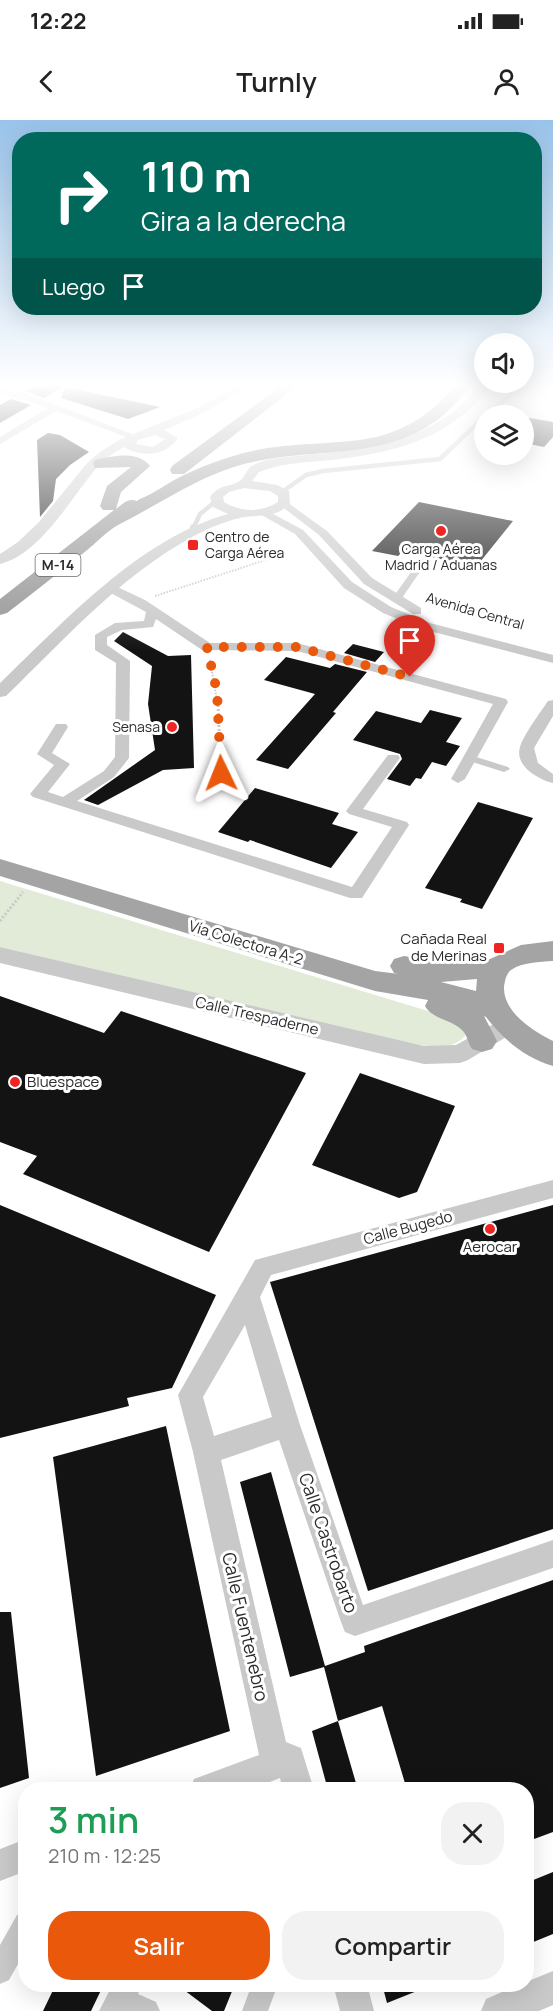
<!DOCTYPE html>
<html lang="es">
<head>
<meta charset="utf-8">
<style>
	:root { --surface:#fff; --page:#f2f2f2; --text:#222; --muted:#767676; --accent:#ea580c }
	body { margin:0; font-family:Manrope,sans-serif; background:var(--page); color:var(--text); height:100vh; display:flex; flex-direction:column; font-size:22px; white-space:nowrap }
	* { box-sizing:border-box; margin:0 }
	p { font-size:20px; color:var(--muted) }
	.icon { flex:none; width:33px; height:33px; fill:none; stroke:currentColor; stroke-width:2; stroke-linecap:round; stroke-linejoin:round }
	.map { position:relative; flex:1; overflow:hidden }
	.drawer { position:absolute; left:18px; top:1662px; width:516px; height:210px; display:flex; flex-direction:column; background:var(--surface); border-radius:24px; box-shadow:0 6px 24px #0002 }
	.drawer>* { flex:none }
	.hud { position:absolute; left:12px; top:12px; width:530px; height:183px; border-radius:24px; box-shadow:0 6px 24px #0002; background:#00695c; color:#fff; overflow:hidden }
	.controls { position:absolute; left:474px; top:213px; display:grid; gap:12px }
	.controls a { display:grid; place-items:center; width:60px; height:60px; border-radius:50%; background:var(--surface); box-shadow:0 6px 24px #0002; font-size:30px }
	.pin { position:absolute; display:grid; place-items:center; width:51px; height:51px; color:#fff; margin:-62px -26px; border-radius:50% 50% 50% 0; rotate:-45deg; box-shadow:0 0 6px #0007 }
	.pin .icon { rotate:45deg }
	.me { position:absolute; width:66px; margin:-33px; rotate:358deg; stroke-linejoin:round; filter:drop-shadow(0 0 4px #0008) }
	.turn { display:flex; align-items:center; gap:21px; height:126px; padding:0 30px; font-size:27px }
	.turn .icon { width:78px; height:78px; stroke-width:2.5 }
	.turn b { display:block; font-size:42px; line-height:51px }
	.then { display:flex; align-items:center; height:57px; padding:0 30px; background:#0003; gap:12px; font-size:22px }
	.round { display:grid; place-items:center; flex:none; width:63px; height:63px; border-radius:24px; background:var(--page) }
	.headline { display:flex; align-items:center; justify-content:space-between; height:102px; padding:0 30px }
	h1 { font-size:36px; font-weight:600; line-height:45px; color:#1e9e55 }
	.primary-button { display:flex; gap:12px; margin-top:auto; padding:12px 30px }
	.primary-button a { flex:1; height:69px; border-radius:24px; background:var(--accent); color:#fff; font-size:24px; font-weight:600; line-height:69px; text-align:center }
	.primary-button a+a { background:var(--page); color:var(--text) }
	.status { display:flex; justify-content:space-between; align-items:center; height:42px; padding:0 30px; background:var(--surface); direction:ltr }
	.status svg { height:16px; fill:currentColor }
	header { display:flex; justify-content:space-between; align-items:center; height:78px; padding:0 30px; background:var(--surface); font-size:27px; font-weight:600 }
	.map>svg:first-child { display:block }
</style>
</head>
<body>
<div class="status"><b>12:22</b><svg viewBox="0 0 49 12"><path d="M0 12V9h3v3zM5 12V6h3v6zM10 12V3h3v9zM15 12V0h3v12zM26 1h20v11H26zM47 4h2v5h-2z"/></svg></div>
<header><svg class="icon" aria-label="back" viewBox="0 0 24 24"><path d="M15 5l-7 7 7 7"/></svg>Turnly<svg class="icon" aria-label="person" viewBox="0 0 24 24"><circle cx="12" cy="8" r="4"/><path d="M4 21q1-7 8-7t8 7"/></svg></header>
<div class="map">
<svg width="553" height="1891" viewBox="0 0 553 1891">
	<rect width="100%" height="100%" fill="#fff"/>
	<path fill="#e1ebd8" d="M0,761L428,891L451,899L467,913C452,934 427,926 404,922L0,827Z"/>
	<path fill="#131313" d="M32,267H63L44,278L25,271Z
		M65,267L160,287L128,299L61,278Z
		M11,279L31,285L0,303V285Z
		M524,297L553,302V317L544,327L524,323Z
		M48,313L60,315L89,332L70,345L56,359L53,381L40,397L37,320Z
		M419,382L513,401L472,452L445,446L450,441L403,431L398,436L372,431Z
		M123,512L168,536L191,535L194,648L163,650L98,685L84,680L155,630L148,584L152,546L114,521Z
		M353,524L384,532L375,542L344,533Z
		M286,537L330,548L335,544L367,552L333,592L336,593L288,649L256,640L315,574L264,560Z
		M430,590L462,598L446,622L460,626L446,646L432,642L421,659L416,658L410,666L387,659L402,639L400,634L353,620L376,591L421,603Z
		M255,668L339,693L332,704L358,712L331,748L250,720L248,722L218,712Z
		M478,682L533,698L482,789L460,782L462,779L425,768Z
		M0,876L104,913L121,891L306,953L209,1132L23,1054L37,1036L0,1022Z
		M360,953L455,986L417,1072L399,1078L312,1045Z
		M0,1085L216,1175L172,1268L127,1278L129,1286L0,1318Z
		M553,1085V1409L368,1471L270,1162Z
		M166,1306L230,1611L96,1656L53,1337Z
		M271,1352L325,1546L365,1532L364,1526L553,1460V1712L526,1722V1670H407L382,1586L338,1601L324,1547L290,1557L240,1362Z
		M0,1492H11L29,1658L0,1668Z
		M338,1601L358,1670H328L312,1611Z
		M553,1752V1814L526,1825V1763Z
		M56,1864H104L91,1891H43Z
		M176,1864H235L224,1891H212Z
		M382,1864H432V1865L387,1883Z"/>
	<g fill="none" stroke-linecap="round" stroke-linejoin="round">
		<path stroke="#c9c9c9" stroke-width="2" stroke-dasharray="1.5 1.5" stroke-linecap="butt" d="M155,476L278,436
			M210,540L218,586"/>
		<path stroke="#c9c9c9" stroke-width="3" stroke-dasharray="2 2" stroke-linecap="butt" d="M218,585L221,653
			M0,801L23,772"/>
		<path stroke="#c9c9c9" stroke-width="4.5" d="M487,296L512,273L525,267
			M477,321L484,313
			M282,372L306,355L323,351L440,339L484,297
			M193,409L200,394L216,381"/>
		<path stroke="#c9c9c9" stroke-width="6" d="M192,413L193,407"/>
		<path fill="#c9c9c9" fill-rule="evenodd" d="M421,438L428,440L402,478H396L394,476Z
			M470,635L508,647L510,649L504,652L466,640L464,638Z
			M26,1791V1830L9,1860L0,1864V1825L17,1795Z
			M113,1864H142L138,1874L156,1882L160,1891H99Z
			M252,1864H278L268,1891H242Z"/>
		<path fill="#c9c9c9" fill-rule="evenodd" d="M0,267L25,273L140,317L132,319L56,291L0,324V317L48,288L0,273Z
			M284,380L327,411L372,458L421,488V494H413L364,464L319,415L280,385V381Z
			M264,389L303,410L352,462L391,487L430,503L553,535V543L422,509L383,493L344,468L295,414L260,394V390Z
			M111,464L145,480L210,523H297L506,579L508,582L465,659L458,663L451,659L493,584L297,531L202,530L156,499L153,507L122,510L107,517V525L130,541L129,638L114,657L77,681L352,767L392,707L349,694L346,691L388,635H398L400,638L363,689L407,702L409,705L362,778H350L33,677L30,674L54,645L37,634L56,604H66L68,607L52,633L70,644L48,672L63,677L104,651L115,637L116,543L95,530V515L115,503L144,501L146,492L107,471V465Z
			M553,580V596L534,628L538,643L553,654V663C539,660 514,646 520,627C524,614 540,593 548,581Z
			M553,1060V1078L271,1155L260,1177L300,1305L363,1485L553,1420V1448L355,1516L345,1512L341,1502L279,1320L221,1340L286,1622L301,1628L314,1670H283L280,1658L249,1670H190L194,1659L259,1635L193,1332L178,1275L255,1140ZM245,1205L272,1297L214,1316L203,1277Z
			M26,1719V1751L0,1761V1729Z
			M553,1851V1885L539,1891H481L486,1879L520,1864H526V1862Z
			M333,1864H367L374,1891H340Z"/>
		<path fill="#c9c9c9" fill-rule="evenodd" d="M235,267H247L205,292L164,310L178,318C166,336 142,338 124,327C115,332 105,338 98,346C72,376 41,434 0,444V434L18,422L39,402L88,342L100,332L119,320L197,288ZM155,315L165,319L153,327L136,324L138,320Z
			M479,267H489C452,319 392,333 332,340C308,342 282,343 259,352L252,361L277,365L289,371L290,383C279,397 261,395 244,397C233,399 220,404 210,408C130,445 68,516 6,576L0,577V563C65,501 139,419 228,394L213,387L210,377C220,363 231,368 241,360C245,356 247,349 252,346C266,337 289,337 306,335C371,328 434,321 479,267ZM244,368L270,371L278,376V382C261,393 240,392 224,382L223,377L229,372Z
			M0,827L424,926L456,925L508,896L516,899L520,905L516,911L468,940L460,943L424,944L0,843Z"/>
		<path fill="#a4a4a4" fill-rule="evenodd" d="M0,739L375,851L399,854L394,853L390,846L394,839L404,836L439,842L490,839L521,825L553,821V841C539,842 523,842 511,850C506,854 505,860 504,867C503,892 533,911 553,921V946C525,938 504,920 486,897L484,896L497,921L492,929L482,932L472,929C468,923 467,915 463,911C452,899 433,900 425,886L428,880L375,871L0,756ZM477,859L476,871L441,862Z"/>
		<path fill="#939393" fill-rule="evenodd" d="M280,267H296L184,354H172L170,350L172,346Z
			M454,267H469C403,359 304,315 215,354C181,368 150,389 118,405C107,411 96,423 86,431C60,452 34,472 7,493L0,495V479L114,390H103L100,386L107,366L131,347L95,348L93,344L95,340C112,336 138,330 150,346L121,372L116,389C121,385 126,380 132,380C139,380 133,383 140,379C155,373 169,362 184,355C209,343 235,334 262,329C341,316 395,336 454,267Z"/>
	</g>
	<linearGradient id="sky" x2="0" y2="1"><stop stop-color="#99c3ea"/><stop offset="0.5" stop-color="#fff"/><stop offset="1" stop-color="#fff" stop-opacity="0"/></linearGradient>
	<rect width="553" height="531" fill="url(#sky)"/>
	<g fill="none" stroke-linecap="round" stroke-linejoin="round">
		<path stroke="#ea580c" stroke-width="10" stroke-dasharray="0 18" d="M221,653L217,572L207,527H297L410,557"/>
	</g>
	<g fill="#ee2523" stroke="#fff" stroke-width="2">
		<circle cx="441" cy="411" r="6"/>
		<rect x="187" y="419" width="12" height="12" rx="3"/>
		<circle cx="172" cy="607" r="6"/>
		<rect x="493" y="822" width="12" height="12" rx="3"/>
		<circle cx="15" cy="962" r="6"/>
		<circle cx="490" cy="1109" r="6"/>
	</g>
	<g text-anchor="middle" stroke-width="6" stroke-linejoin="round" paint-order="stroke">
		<g font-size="14" fill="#2c2c2c" stroke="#fff" text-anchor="start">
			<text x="205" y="422">Centro de<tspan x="205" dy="16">Carga Aérea</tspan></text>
			<text x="441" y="434" text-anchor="middle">Carga Aérea<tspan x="441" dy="16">Madrid / Aduanas</tspan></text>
			<text x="160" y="612" text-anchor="end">Senasa</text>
		</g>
		<rect fill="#fff" stroke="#6b6b6b" stroke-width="1.5" x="35.5" y="434" width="45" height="22" rx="4.5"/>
		<g font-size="14" font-weight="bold" fill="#2c2c2c">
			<text x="58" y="450">M-14</text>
		</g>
		<g font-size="14" fill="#2c2c2c" stroke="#fff">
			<text transform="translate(475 491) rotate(16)" y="5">Avenida Central</text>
		</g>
		<g font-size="15" fill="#2c2c2c" stroke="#fff" text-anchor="end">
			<text x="487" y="824">Cañada Real<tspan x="487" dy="17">de Merinas</tspan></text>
			<text x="27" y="967" text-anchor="start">Bluespace</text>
			<text x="490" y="1132" text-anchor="middle">Aerocar</text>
		</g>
		<g font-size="15" fill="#2c2c2c" stroke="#fff">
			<text transform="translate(246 823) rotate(17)" y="5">Vía Colectora A-2</text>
			<text transform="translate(257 896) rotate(13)" y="5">Calle Trespaderne</text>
			<text transform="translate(408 1108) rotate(-15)" y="5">Calle Bugedo</text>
		</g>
		<g font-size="18" fill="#2c2c2c" stroke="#fff">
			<text transform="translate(328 1423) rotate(71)" y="6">Calle Castrobarto</text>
			<text transform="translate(245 1507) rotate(77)" y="6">Calle Fuentenebro</text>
		</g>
	</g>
</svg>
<div class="controls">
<a><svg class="icon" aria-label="sound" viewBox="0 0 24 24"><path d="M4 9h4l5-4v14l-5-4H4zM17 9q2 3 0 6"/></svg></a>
<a><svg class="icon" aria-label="layers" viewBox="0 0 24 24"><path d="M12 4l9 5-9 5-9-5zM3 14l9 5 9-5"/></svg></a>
</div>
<div class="pin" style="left:410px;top:557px;background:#d93025"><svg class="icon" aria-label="arrive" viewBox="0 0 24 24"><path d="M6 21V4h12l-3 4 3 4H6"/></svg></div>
<svg class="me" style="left:221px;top:653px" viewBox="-20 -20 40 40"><path d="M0-17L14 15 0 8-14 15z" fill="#ea580c" stroke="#fff" stroke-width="4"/></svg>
<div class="hud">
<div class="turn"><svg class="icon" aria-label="right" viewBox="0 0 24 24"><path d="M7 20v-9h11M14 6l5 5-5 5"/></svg><div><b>110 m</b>Gira a la derecha</div></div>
<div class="then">Luego<svg class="icon" aria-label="arrive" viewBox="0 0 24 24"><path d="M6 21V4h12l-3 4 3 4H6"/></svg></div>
</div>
<section class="drawer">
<div class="headline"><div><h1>3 min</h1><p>210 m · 12:25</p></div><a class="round"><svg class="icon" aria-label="close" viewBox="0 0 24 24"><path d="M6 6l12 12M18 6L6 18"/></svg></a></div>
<div class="primary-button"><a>Salir</a><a>Compartir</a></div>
</section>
</div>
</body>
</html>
